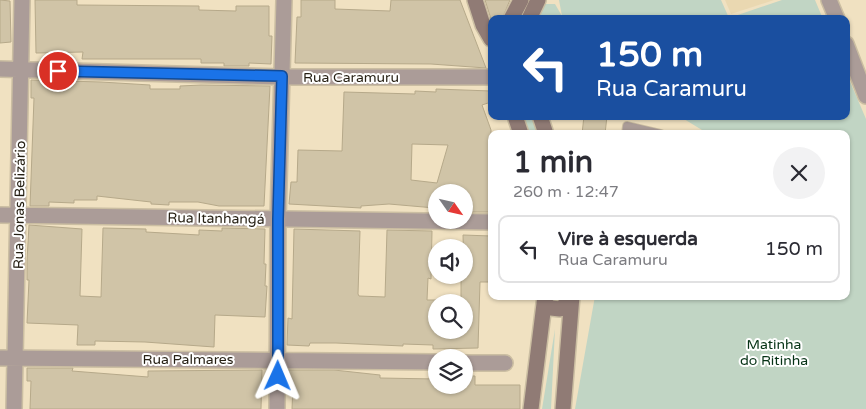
<!DOCTYPE html>
<html lang="pt">
<head>
<meta charset="utf-8">
<style>
	:root { --surface:#fff; --page:#f2f2f3; --text:#2b2b33; --muted:#7c7c81; --line:#e1e1e2 }
	body { margin:0; font-family:"Varela Round",sans-serif; background:var(--page); color:var(--text); height:100vh; display:flex; flex-direction:column; font-size:19px; white-space:nowrap }
	* { box-sizing:border-box; margin:0 }
	p { font-size:16px; color:var(--muted) }
	.icon { flex:none; width:28px; height:28px; fill:none; stroke:currentColor; stroke-width:2; stroke-linecap:round; stroke-linejoin:round }
	.map { position:relative; flex:1; overflow:hidden }
	.drawer { position:absolute; left:488px; top:130px; width:362px; height:170px; display:flex; flex-direction:column; background:var(--surface); border-radius:10px; box-shadow:0 1px 4px #0004 }
	.drawer>* { flex:none }
	.banner { position:absolute; left:488px; top:15px; width:362px; height:105px; border-radius:10px; box-shadow:0 1px 4px #0004; background:#1a4fa0; color:#fff; overflow:hidden }
	.needle { width:32px; rotate:124deg }
	.buttons { position:absolute; left:428px; top:184px; display:grid; gap:10px }
	.buttons a { display:grid; place-items:center; width:45px; height:45px; border-radius:50%; background:var(--surface); box-shadow:0 1px 4px #0004; font-size:25px }
	.pin { position:absolute; display:grid; place-items:center; width:42px; height:42px; color:#fff; margin:-21px; border:2px solid #fff; border-radius:50%; box-shadow:0 1px 5px #0007 }
	.me { position:absolute; width:55px; margin:-28px; rotate:1deg; stroke-linejoin:round; filter:drop-shadow(0 0 4px #0008) }
	.turn { display:flex; align-items:center; gap:18px; height:105px; padding:0 25px; font-size:22px }
	.turn .icon { width:65px; height:65px; stroke-width:2.5 }
	.turn b { display:block; font-size:35px; line-height:42px }
	.round { display:grid; place-items:center; flex:none; width:52px; height:52px; border-radius:26px; background:var(--page) }
	.summary { display:flex; align-items:center; justify-content:space-between; height:85px; padding:0 25px }
	h1 { font-size:30px; font-weight:700; line-height:38px }
	ul { padding:0; list-style:none }
	li { display:flex; align-items:center; gap:15px; height:68px; margin:0 10px 8px; padding:0 15px; border:2px solid var(--line); border-radius:10px }
	li div { flex:1 }
	li b { display:block; font-size:19px }
	li em { font-style:normal }
	.map>svg:first-child { display:block }
</style>
</head>
<body>
<div class="map">
<svg width="866" height="409" viewBox="0 0 866 409">
	<rect width="100%" height="100%" fill="#f0e1c1"/>
	<path fill="#ead8b1" d="M725,0H774L731,14Z"/>
	<path fill="#c1d5c4" d="M559,0H721L729,18L782,0H815L823,19H539L544,4H555L562,16Z
		M846,72L866,119V409H575L595,296H846V134H702V130L679,116H846Z
		M523,116H532L537,134H530Z
		M555,329L551,409H542Z"/>
	<path fill="#d0c4a7" stroke="#b6a98a" fill-rule="evenodd" d="M0,0L10,1L11,42L0,43Z
		M35,0H77V5L199,6V10L236,11V6H269V36H272L271,64L249,63V66H224V63H201V59H82L83,52L36,53Z
		M301,0H335V9L390,11L391,0H460L486,68L431,64L295,63L297,17H301Z
		M485,0H510L502,19H491Z
		M31,80L101,82L150,85V89H180V86L201,85L270,86L264,206H219L198,202H169V205L151,204V202L97,196V200H74V203L49,202V206H30L34,98H31Z
		M436,89L491,91V102L482,105L491,130V212H464V192H436L435,208L389,204L361,206V208L289,204L291,182H297L298,150L342,151L344,92L415,94V91L436,92ZM412,144L448,145L437,183L411,180Z
		M584,116H607L605,134H582Z
		M29,225L82,229L80,296L101,297L103,228L146,229V232L199,235V230L222,231V228L265,229L264,264H266L265,286H267L265,317L215,315L214,347L145,342L95,341V345H77L78,325L27,323L29,280H27V261Z
		M294,229L360,231L358,294L359,296L385,297L387,230L432,231L431,279L428,278L427,300H436V330H464V302H461V275H464L463,235L491,236V282H480L478,348L433,349V345L403,344V346L336,343H310L309,346L287,345L288,318L292,319Z
		M27,368H73L72,371L148,377V371L262,370L261,409H30L31,381H27Z
		M287,370H334L380,375V378L436,379V385H464V376H475V385H520V409H292L293,385H286Z"/>
	<g fill="none" stroke-linecap="round" stroke-linejoin="round">
		<defs>
			<path id="lane" d="M626,134L627,126L661,134"/>
			<path id="street" d="M829,0L837,19
				M846,44L866,96
				M0,69L282,77H491
				M0,215L491,222
				M0,358L436,362
				M464,363H505
				M14,409L22,0
				M277,409L278,219L284,0"/>
			<path id="secondary" d="M475,0L483,25L491,39
				M511,19L521,0
				M529,19L538,0
				M515,116L521,134
				M540,116L546,134
				M544,303L551,308L560,309L571,300
				M531,409L545,296
				M563,409L572,296"/>
		</defs>
		<use href="#lane" stroke="#cbbea2" stroke-width="10"/>
		<use href="#street" stroke="#cbbea2" stroke-width="18"/>
		<use href="#secondary" stroke="#cbbea2" stroke-width="18"/>
		<use href="#lane" stroke="#ab9c98" stroke-width="8"/>
		<use href="#street" stroke="#ab9c98" stroke-width="15"/>
		<use href="#secondary" stroke="#907b75" stroke-width="15"/>
	</g>
	<g fill="none" stroke-linecap="round" stroke-linejoin="round">
		<defs>
			<path id="route" d="M58,71L282,76L278,219V376"/>
		</defs>
		<use href="#route" stroke="#114b97" stroke-width="12"/>
		<use href="#route" stroke="#1a73e8" stroke-width="9"/>
	</g>
	<g text-anchor="middle" stroke-width="4" stroke-linejoin="round" paint-order="stroke">
		<g font-size="14" fill="#251f13" stroke="#fff">
			<text x="351" y="82">Rua Caramuru</text>
			<text transform="translate(19 205) rotate(-89)" y="5">Rua Jonas Belizário</text>
			<text transform="translate(216 218) rotate(1)" y="5">Rua Itanhangá</text>
			<text x="188" y="364">Rua Palmares</text>
		</g>
		<g font-size="14" fill="#053215" stroke="#fff">
			<text x="774" y="349">Matinha<tspan x="774" dy="16">do Ritinha</tspan></text>
		</g>
	</g>
</svg>
<div class="buttons">
<a><svg class="needle" viewBox="-14 -14 28 28"><path d="M0-13l5 13h-10z" fill="#e53935"/><path d="M0 13l5-13h-10z" fill="#7c7c81"/></svg></a>
<a><svg class="icon" aria-label="sound" viewBox="0 0 24 24"><path d="M4 9h4l5-4v14l-5-4H4zM17 9q2 3 0 6"/></svg></a>
<a><svg class="icon" aria-label="search" viewBox="0 0 24 24"><circle cx="10" cy="10" r="6"/><path d="M15 15l6 6"/></svg></a>
<a><svg class="icon" aria-label="layers" viewBox="0 0 24 24"><path d="M12 4l9 5-9 5-9-5zM3 14l9 5 9-5"/></svg></a>
</div>
<div class="pin" style="left:58px;top:71px;background:#d93025"><svg class="icon" aria-label="arrive" viewBox="0 0 24 24"><path d="M6 21V4h12l-3 4 3 4H6"/></svg></div>
<svg class="me" style="left:278px;top:376px" viewBox="-20 -20 40 40"><path d="M0-17L14 15 0 8-14 15z" fill="#1a73e8" stroke="#fff" stroke-width="4"/></svg>
<div class="banner">
<div class="turn"><svg class="icon" aria-label="left" viewBox="0 0 24 24"><path d="M17 20v-9H6M10 6l-5 5 5 5"/></svg><div><b>150 m</b>Rua Caramuru</div></div>
</div>
<section class="drawer">
<div class="summary"><div><h1>1 min</h1><p>260 m · 12:47</p></div><a class="round"><svg class="icon" aria-label="close" viewBox="0 0 24 24"><path d="M6 6l12 12M18 6L6 18"/></svg></a></div>
<ul>
<li><svg class="icon" aria-label="left" viewBox="0 0 24 24"><path d="M17 20v-9H6M10 6l-5 5 5 5"/></svg><div><b>Vire à esquerda</b><p>Rua Caramuru</p></div><em>150 m</em></li>
</ul>
</section>
</div>
</body>
</html>
